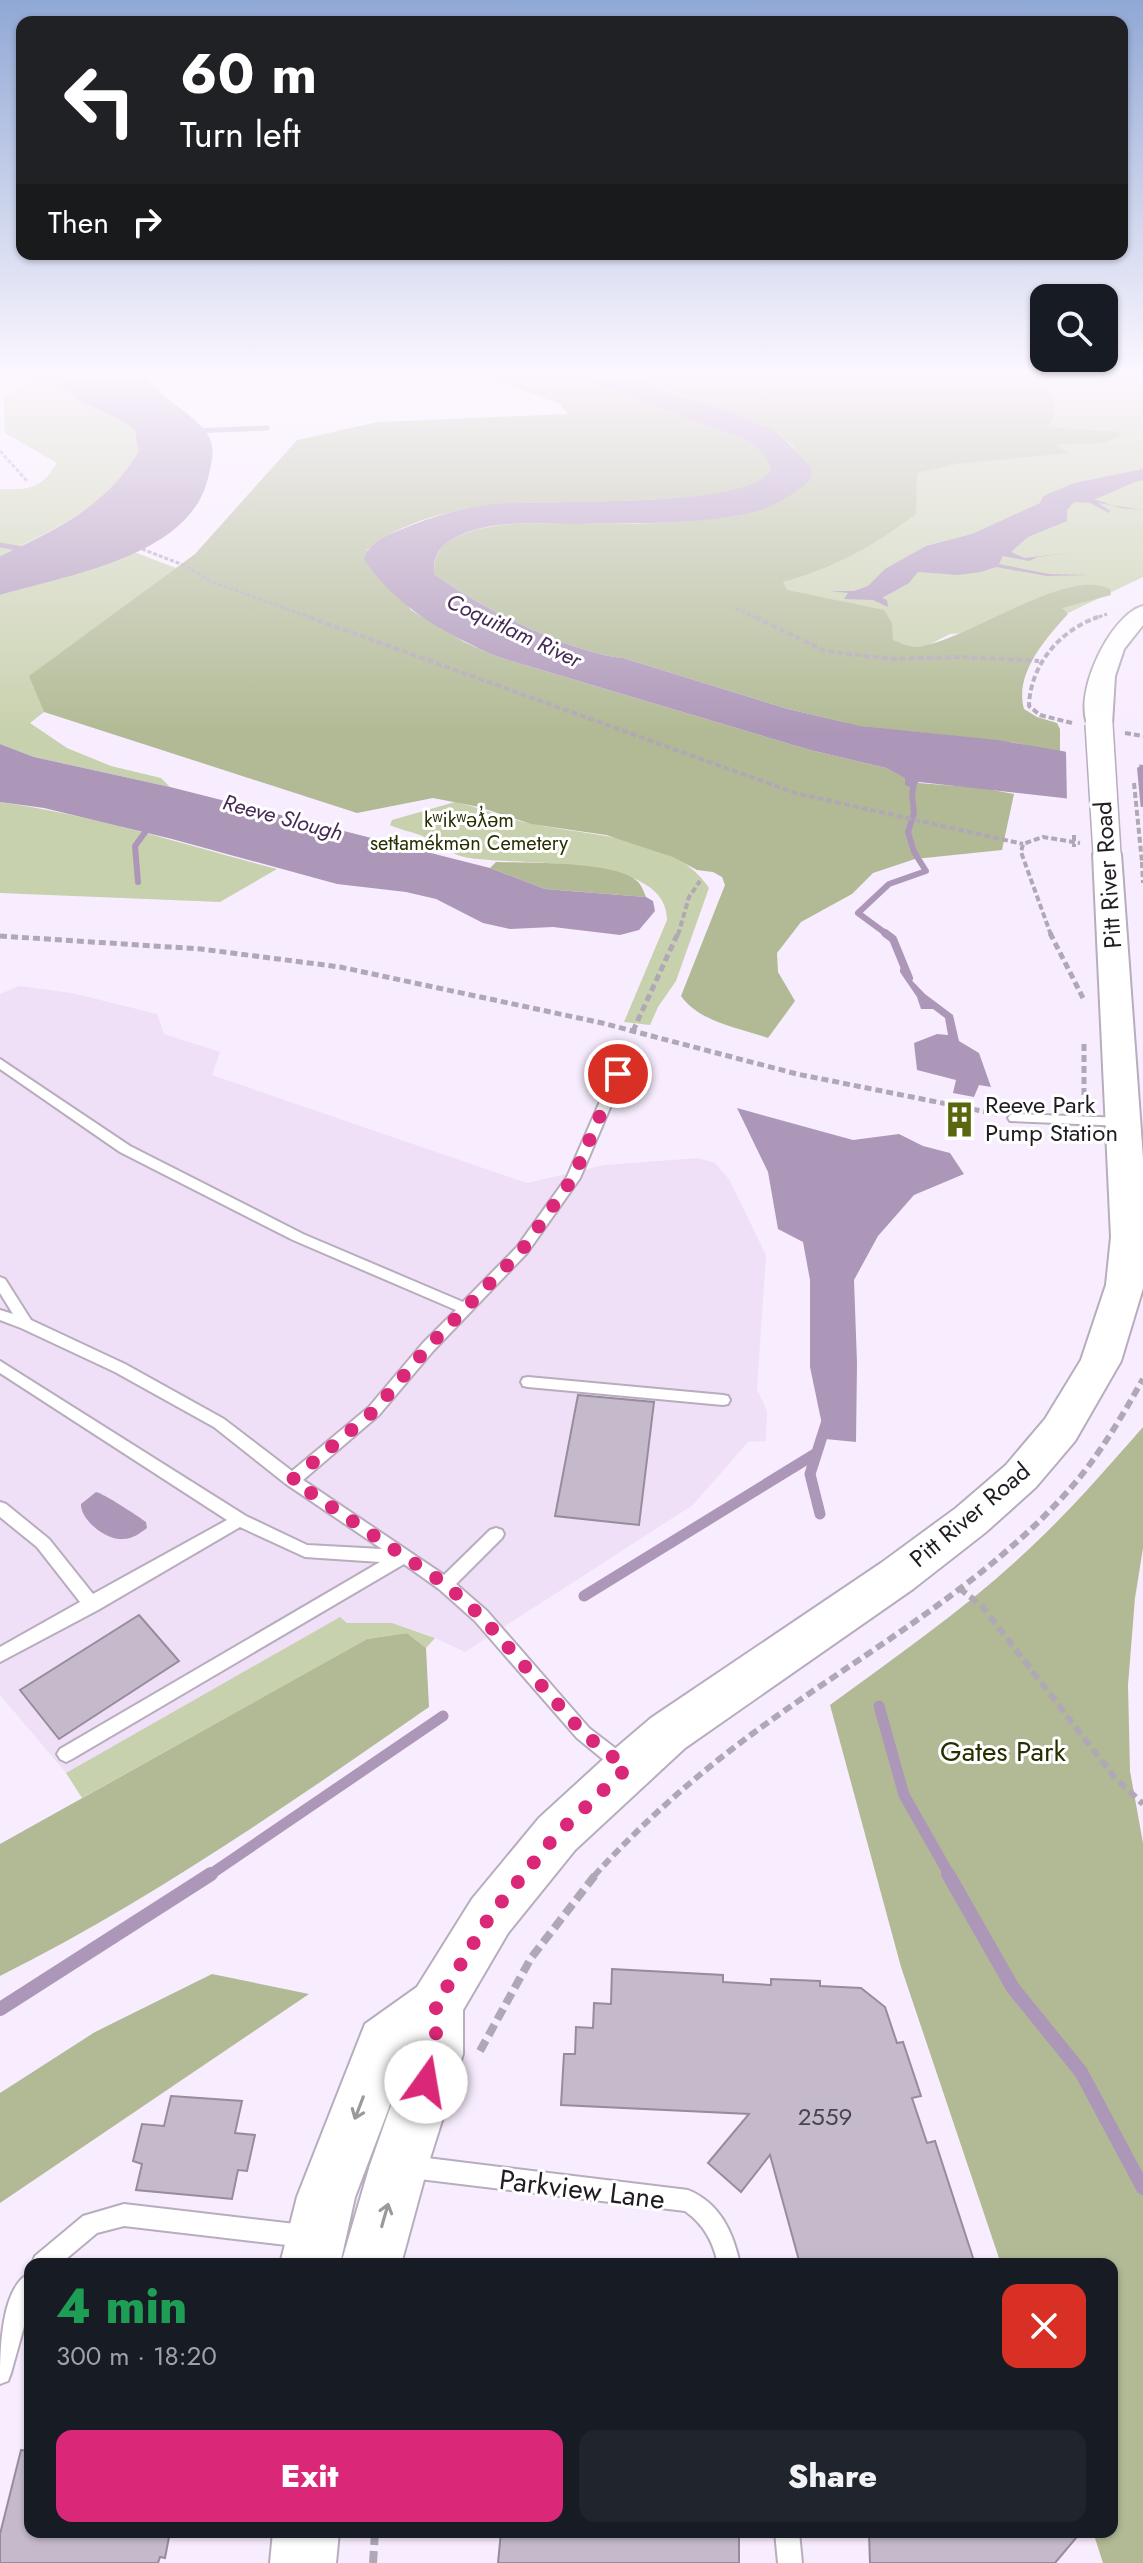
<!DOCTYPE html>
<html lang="en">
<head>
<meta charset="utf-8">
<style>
	:root { --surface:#171b24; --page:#20242c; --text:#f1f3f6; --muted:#9ea1a6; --accent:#db2777 }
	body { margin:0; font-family:Jost,sans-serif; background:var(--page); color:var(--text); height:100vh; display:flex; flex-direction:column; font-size:30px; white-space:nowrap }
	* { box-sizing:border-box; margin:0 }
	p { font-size:26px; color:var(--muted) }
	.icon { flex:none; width:44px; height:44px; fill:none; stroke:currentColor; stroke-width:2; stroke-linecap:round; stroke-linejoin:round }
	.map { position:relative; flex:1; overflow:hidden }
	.drawer { position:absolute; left:24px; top:2258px; width:1094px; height:280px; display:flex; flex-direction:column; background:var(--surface); border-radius:16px; box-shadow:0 2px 6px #0004 }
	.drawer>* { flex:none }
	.top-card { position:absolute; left:16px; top:16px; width:1112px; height:244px; border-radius:16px; box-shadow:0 2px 6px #0004; background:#202124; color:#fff; overflow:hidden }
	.buttons { position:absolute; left:1030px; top:284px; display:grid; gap:16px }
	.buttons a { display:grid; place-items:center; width:88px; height:88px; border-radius:16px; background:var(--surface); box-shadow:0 2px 6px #0004; font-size:40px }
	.pin { position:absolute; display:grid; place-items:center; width:68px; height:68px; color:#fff; margin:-34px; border:4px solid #fff; border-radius:50%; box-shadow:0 2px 8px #0007 }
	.me { position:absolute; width:88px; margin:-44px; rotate:13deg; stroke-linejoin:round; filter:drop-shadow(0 0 6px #0008) }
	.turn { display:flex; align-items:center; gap:28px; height:168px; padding:0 32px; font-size:36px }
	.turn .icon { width:104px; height:104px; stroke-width:2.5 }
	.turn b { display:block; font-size:56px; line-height:68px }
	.then { display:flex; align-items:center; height:76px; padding:0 32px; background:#0003; gap:16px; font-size:30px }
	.round { display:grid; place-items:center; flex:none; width:84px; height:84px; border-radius:16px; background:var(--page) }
	.headline { display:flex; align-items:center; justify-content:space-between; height:136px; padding:0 32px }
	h1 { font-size:48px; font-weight:800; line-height:60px; color:#1e9e55 }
	.primary-button { display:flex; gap:16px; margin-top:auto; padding:16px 32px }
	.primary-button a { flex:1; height:92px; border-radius:16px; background:var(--accent); color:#fff; font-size:32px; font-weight:800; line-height:92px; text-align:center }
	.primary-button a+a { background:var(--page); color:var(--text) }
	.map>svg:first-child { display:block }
</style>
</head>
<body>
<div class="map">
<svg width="1143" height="2563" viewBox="0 0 1143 2563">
	<rect width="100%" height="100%" fill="#f8edfe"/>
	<path fill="#efe0f7" d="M19,986L72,993L157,1014L164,1034L220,1052L212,1075L527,1183L604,1165L698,1158L715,1163L729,1179L766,1255L757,1389L767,1411L766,1441L748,1442L693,1505L465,1652L426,1634L392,1624L347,1623L340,1618L66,1773L0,1695V994Z"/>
	<path fill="#c8d1ad" d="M27,374H57C75,411 106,404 135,430L138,452C108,506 53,530 0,556V489C29,490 41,489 57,463L5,433L4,398L31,379Z
		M655,374H1143V577L1039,627L950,634L915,652L889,720L986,774L673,659L753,550Z
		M134,552L176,568L30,676L44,712L30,723L67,748L111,766L161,778L170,787L34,757L0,744V595Z
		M0,802C94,815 185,845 277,869L220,902L0,893Z
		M455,802C482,808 507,819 533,824C589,836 676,836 709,888L676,981L658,1007L650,1025L624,1022L667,920C668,851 510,867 464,857C448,853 435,841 420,835C410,831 400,830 390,825L392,820Z
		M340,1617L347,1623H392L435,1638L426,1648L407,1633L367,1639L82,1798L66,1773Z"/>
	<path fill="#b1ba94" d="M480,374H567L747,440L763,452L771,470C752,511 540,498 492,505C450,510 401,522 367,550L411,610L464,642L498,657L810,750L886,768L906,778V782L982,788L1014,794L1002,850L915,859L873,873L852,894L801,922L777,953L778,972L795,1001L768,1038C740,1028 699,1022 681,996L725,885L722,877L713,872L697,870L673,857L606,835L531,824L479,807L433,798L357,813L44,712L29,676L195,554L297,440L378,422L568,414L560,404Z
		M629,374H1018L1031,376L1054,398V416L1047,427L1119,432L1120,437L1102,443L1056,445L1068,453L957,464L917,473L916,514C872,547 836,567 783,582L787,590L884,610L892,623L893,640C900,643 909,647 916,647C966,642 1067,566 1110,589L1111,595L1062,608L1068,614C1046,638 1014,674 1024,709L1037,717L1057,723L1060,729V753L1017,743L861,726L788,709L623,658C569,653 478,606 434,574C434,558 438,547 453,539C487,520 536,523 573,524C636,524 733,526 789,497L795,447L777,432Z
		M496,862C527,863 616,861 637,881C641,884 644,892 646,897L545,889L490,868Z
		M1143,1427V1548L1135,1598L1128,1685L1130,1771L1143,1843V2563H1103L1093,2532H1112V2264H1001L901,1967L830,1705C898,1655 968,1607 1029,1549C1070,1511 1106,1469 1143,1427Z
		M407,1633L426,1648L429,1707C291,1803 151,1900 0,1976V1844L367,1639Z
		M212,1974L309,1994L0,2203V2093L95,2032Z"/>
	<path fill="#ad97b8" d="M57,374H143C161,399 197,415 209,437C216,450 211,464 208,478C190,557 66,575 0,595V556C53,532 108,505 138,452L135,430C106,405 73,411 57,374Z
		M567,374H629L669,392L747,418L777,432L812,468L810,480C795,494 777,505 757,511C706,525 633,523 580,524C540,524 489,518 453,539C438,547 433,558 434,574C478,606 569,653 623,658L788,709L861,726L998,740L1143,765V807L919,782L912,788L905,785V778L886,768L810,750L498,657C446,634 396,608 364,559C369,542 385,537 400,530C430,517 461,508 494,504C541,499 753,510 771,469L763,452L747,440Z
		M1143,469V480C1125,484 1112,494 1094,499L1120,508L1143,510L1098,503L1110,511L1109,513L1090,503L1074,502L1067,510V521L1028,537L1011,552L1025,558L1077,552L1038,557L1029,561L1003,556L999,564L1049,574L1090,575L1047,576L996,567L981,572L958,575L918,572L909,583L882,598L887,600L888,607L873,600L844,599L848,593L830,591H854L868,586L885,569L926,546L972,534L1040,503L1043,496L1074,483Z
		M0,744L34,757L170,787L490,868L545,889L646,897L653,901L655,911L639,930L620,935L553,927L510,929L483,923L436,899L406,892L337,884L172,839L44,808L0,802Z
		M900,968L925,994L953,1015L959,1041L979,1053L991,1087L979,1085L974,1097L953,1093L956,1080L917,1070L914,1043L937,1034L948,1035L945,1018L933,1009H921L917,997L900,972Z
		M737,1108L853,1140L899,1134L923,1146L950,1153L964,1174L914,1195L878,1236L854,1280L857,1363L856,1442L825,1439L810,1367V1280L803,1242L778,1229L768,1172Z
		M96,1492C103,1493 138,1516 146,1522L147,1528C140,1533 133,1539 123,1539C107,1541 80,1520 81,1504Z"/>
	<path fill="#f8edfe" d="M1063,750L1136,760L1140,766L1137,768L1141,811L1067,803L1066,752Z"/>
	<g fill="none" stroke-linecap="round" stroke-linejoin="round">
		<path stroke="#ad97b8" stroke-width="5" d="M191,431L267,428
			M0,545L28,550"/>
		<path stroke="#ad97b8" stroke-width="6" d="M138,882L135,846L151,824
			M888,935L858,913L889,884L926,871L914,852L908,832L914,813L912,794L915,778"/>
		<path stroke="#ad97b8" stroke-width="8" d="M885,933L893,939L909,978"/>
		<path stroke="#ad97b8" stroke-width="11" d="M820,1514L810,1474L827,1421
			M584,1596L815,1454
			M879,1706L904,1795L950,1876
			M208,1876L443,1716"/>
		<path stroke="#ad97b8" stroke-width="14" d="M948,1874L1013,1988L1081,2072L1143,2188
			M0,2009L211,1874"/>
	</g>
	<path fill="#c5bacb" stroke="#978c9c" stroke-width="2" d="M578,1395L654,1402L639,1525L555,1516Z
		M139,1615L179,1661L59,1739L20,1690Z
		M612,1969L723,1975V1982L771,1985V1979L820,1981V1986L861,1988L885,2007L897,2043L903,2042L921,2096L912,2098L927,2143L935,2141L975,2264H800L770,2155L741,2192L708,2163L749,2114L561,2105L564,2054H575L576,2027L593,2028L594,2003L611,2004Z
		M171,2096L242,2101L235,2133L255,2135L247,2171L238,2170L232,2199L136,2190L142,2164L133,2161L142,2124L164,2126Z
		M21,2450L30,2451V2532H170L165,2558L160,2557L158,2563H0V2534Z
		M501,2532H739V2563H498Z
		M869,2532H1081L1055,2563H870Z"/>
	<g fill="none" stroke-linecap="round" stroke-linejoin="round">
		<defs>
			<path id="lane" d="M629,1045L635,1049L580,1178L527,1253L433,1351L379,1415L303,1480L444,1575L490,1530L496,1528L502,1530L504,1534L502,1538L456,1584L487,1611L589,1728L628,1758L631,1764L628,1770L622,1772L616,1770L577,1738L475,1621L439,1589L404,1564L72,1759L66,1762L60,1759L57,1754L60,1749L380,1562L305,1557L240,1527L98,1610L0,1662V1647L80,1602L37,1547L0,1517V1502L6,1504L49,1539L93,1594L227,1520L0,1373V1361L246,1516L307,1545L382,1549L286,1484L214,1427L115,1372L21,1328L0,1320V1310L13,1314L0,1293V1277L5,1279L31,1320L125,1364L224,1419L292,1471L369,1407L423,1343L456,1310L293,1240L120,1152L0,1069V1059L130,1146L303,1234L463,1302L517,1247L567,1177L623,1049Z
				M1014,1114L1124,1118L1130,1122L1124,1126L1010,1121L1008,1118L1010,1115Z
				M528,1377L723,1395L728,1396L730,1400L728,1404L723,1405L528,1387L523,1386L521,1382L523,1378Z
				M411,2156L688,2190C720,2203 733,2232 740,2264H718C713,2241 704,2225 685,2211L411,2178L404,2174L400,2167L404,2160Z
				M124,2204L304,2225L312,2228L315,2236L312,2244L304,2247L124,2226L97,2233L60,2264H32L35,2256L83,2216Z
				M30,2273V2305L11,2373L8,2381L0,2384C0,2354 0,2287 30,2273Z
				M775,2532H799L802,2563H778Z"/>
			<path id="secondary" d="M1143,606V625L1124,649L1115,676L1112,724L1108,729H1090C1070,700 1109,615 1143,606Z
				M1107,845L1117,848L1121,854L1143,1159V1288L1121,1361L1075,1441L1036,1487L986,1532L913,1589L685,1748L575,1850L508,1933L463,2010V2054L428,2165L401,2264H341L370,2165L407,2060L355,2197L340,2264H280L297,2197L365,2024L417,1987L472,1899L539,1818L610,1753L651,1718L881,1563L956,1508L1006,1465L1045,1419L1081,1360L1106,1285L1111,1237L1093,854L1097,848Z
				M273,2532H339L336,2563H270Z"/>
		</defs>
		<use href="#lane" stroke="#b7adbd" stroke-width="4"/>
		<use href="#secondary" stroke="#b7adbd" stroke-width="4"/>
		<path stroke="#b0a8b5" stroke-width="3" stroke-dasharray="4 2" stroke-linecap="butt" d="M0,451L28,482
			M142,549L186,566L210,581L315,619
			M736,608L759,619
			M1093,619L1107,614"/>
		<path stroke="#b0a8b5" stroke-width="4" stroke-dasharray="6 3" stroke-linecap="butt" d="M309,617L795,793L1023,844
			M755,617L825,651L892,659L964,657L1039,661
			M1072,723L1040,715L1029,706C1030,665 1060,630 1098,617
			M1125,733L1143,736
			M1142,862L1143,883
			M678,935L689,897L700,881
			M1051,935L1021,852L1023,844L1043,837L1080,843"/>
		<path stroke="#b0a8b5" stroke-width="5" stroke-dasharray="7 4" stroke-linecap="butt" d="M1050,933L1083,998
			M0,936L201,949L340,967L602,1023L797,1074L997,1114
			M633,1031L678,933
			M1084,1044V1102"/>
		<path stroke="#b0a8b5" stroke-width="6" stroke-dasharray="9 5" stroke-linecap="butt" d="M959,1588L982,1606L1115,1778L1143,1804
			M594,1876C642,1823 695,1776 752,1734C859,1655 980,1590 1069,1490C1099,1456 1121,1418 1143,1379"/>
		<path stroke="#b0a8b5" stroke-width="8" stroke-dasharray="12 6" stroke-linecap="butt" d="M480,2051L531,1958L596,1874
			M373,2563L375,2532"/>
		<use href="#lane" fill="#fff" fill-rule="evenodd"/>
		<use href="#secondary" fill="#fff" fill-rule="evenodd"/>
		<defs>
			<path id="secondary-bridge" d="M1099,724L1107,854"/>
		</defs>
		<use href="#secondary-bridge" stroke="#b7adbd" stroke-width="30" stroke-linecap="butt"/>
		<path stroke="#b0a8b5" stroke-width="4" stroke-dasharray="6 3" stroke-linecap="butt" d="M1134,783L1142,862
			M1074,835V847"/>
		<use href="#secondary-bridge" stroke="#fff" stroke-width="27"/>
	</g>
	<defs><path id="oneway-shaft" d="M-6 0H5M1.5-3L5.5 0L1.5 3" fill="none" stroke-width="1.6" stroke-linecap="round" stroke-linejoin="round" transform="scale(2)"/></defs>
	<g stroke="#9b999c">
		<use href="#oneway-shaft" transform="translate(359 2108) rotate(111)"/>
		<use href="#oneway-shaft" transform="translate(385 2215) rotate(-74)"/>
	</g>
	<linearGradient id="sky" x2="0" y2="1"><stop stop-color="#90a8d5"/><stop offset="0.51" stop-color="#fcf7ff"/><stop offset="1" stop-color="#fcf7ff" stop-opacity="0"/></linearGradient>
	<rect width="1143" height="733" fill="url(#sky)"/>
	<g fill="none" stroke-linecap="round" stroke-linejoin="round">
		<path stroke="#db2777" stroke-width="14" stroke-dasharray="0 25.2" d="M426,2082L436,2054V2005L490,1916L557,1834L627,1768L583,1733L481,1616L445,1584L292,1480L374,1411L428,1347L522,1250L573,1178L618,1074"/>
	</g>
	<defs>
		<symbol id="building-bare" viewBox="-9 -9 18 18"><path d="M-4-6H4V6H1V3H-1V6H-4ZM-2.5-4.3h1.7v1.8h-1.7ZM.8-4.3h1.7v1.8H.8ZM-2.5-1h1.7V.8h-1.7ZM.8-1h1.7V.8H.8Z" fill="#5a670e" stroke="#fff" stroke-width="2.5" paint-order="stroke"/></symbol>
	</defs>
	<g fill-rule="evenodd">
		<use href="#building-bare" x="934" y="1094" width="51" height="51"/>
	</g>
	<g text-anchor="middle" stroke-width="6" stroke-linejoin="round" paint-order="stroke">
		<g font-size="20" fill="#272e00" stroke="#fff">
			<text x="469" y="827">kʷikʷəƛ̓əm<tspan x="469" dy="23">setɬamékmən Cemetery</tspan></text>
		</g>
		<g font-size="22" font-style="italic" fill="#472955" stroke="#fff">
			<text transform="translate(514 630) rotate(25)" y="8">Coquitlam River</text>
			<text transform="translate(283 817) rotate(15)" y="8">Reeve Slough</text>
		</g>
		<g font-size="24" fill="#201c22" stroke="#fff">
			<text transform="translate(1108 875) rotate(-94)" y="8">Pitt River Road</text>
			<text transform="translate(970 1515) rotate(-40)" y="8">Pitt River Road</text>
		</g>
		<g font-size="24" fill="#201c22" stroke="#fff" text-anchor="start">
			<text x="985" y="1113">Reeve Park<tspan x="985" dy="28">Pump Station</tspan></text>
		</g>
		<g font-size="24" fill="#49444c">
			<text x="825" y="2125">2559</text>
		</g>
		<g font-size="28" fill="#272e00" stroke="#fff">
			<text x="1003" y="1761">Gates Park</text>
		</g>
		<g font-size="28" fill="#201c22" stroke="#fff">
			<text transform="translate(582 2189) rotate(7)" y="10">Parkview Lane</text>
		</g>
	</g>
</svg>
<div class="buttons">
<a><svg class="icon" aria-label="search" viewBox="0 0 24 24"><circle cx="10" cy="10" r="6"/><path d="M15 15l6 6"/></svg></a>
</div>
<div class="pin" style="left:618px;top:1074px;background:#d93025"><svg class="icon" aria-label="arrive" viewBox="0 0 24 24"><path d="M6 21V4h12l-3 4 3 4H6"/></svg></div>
<svg class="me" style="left:426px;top:2082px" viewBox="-20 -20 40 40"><circle r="19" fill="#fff"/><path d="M0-13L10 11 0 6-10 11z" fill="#db2777"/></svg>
<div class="top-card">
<div class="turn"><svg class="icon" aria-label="left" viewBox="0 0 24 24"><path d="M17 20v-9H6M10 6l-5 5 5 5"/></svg><div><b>60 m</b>Turn left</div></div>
<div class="then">Then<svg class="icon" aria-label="right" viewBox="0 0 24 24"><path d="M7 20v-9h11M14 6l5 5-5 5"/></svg></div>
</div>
<section class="drawer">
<div class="headline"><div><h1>4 min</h1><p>300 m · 18:20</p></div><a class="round" style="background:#d93025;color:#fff"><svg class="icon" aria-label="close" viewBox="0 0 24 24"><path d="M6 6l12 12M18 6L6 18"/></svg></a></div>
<div class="primary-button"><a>Exit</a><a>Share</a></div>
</section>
</div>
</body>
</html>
